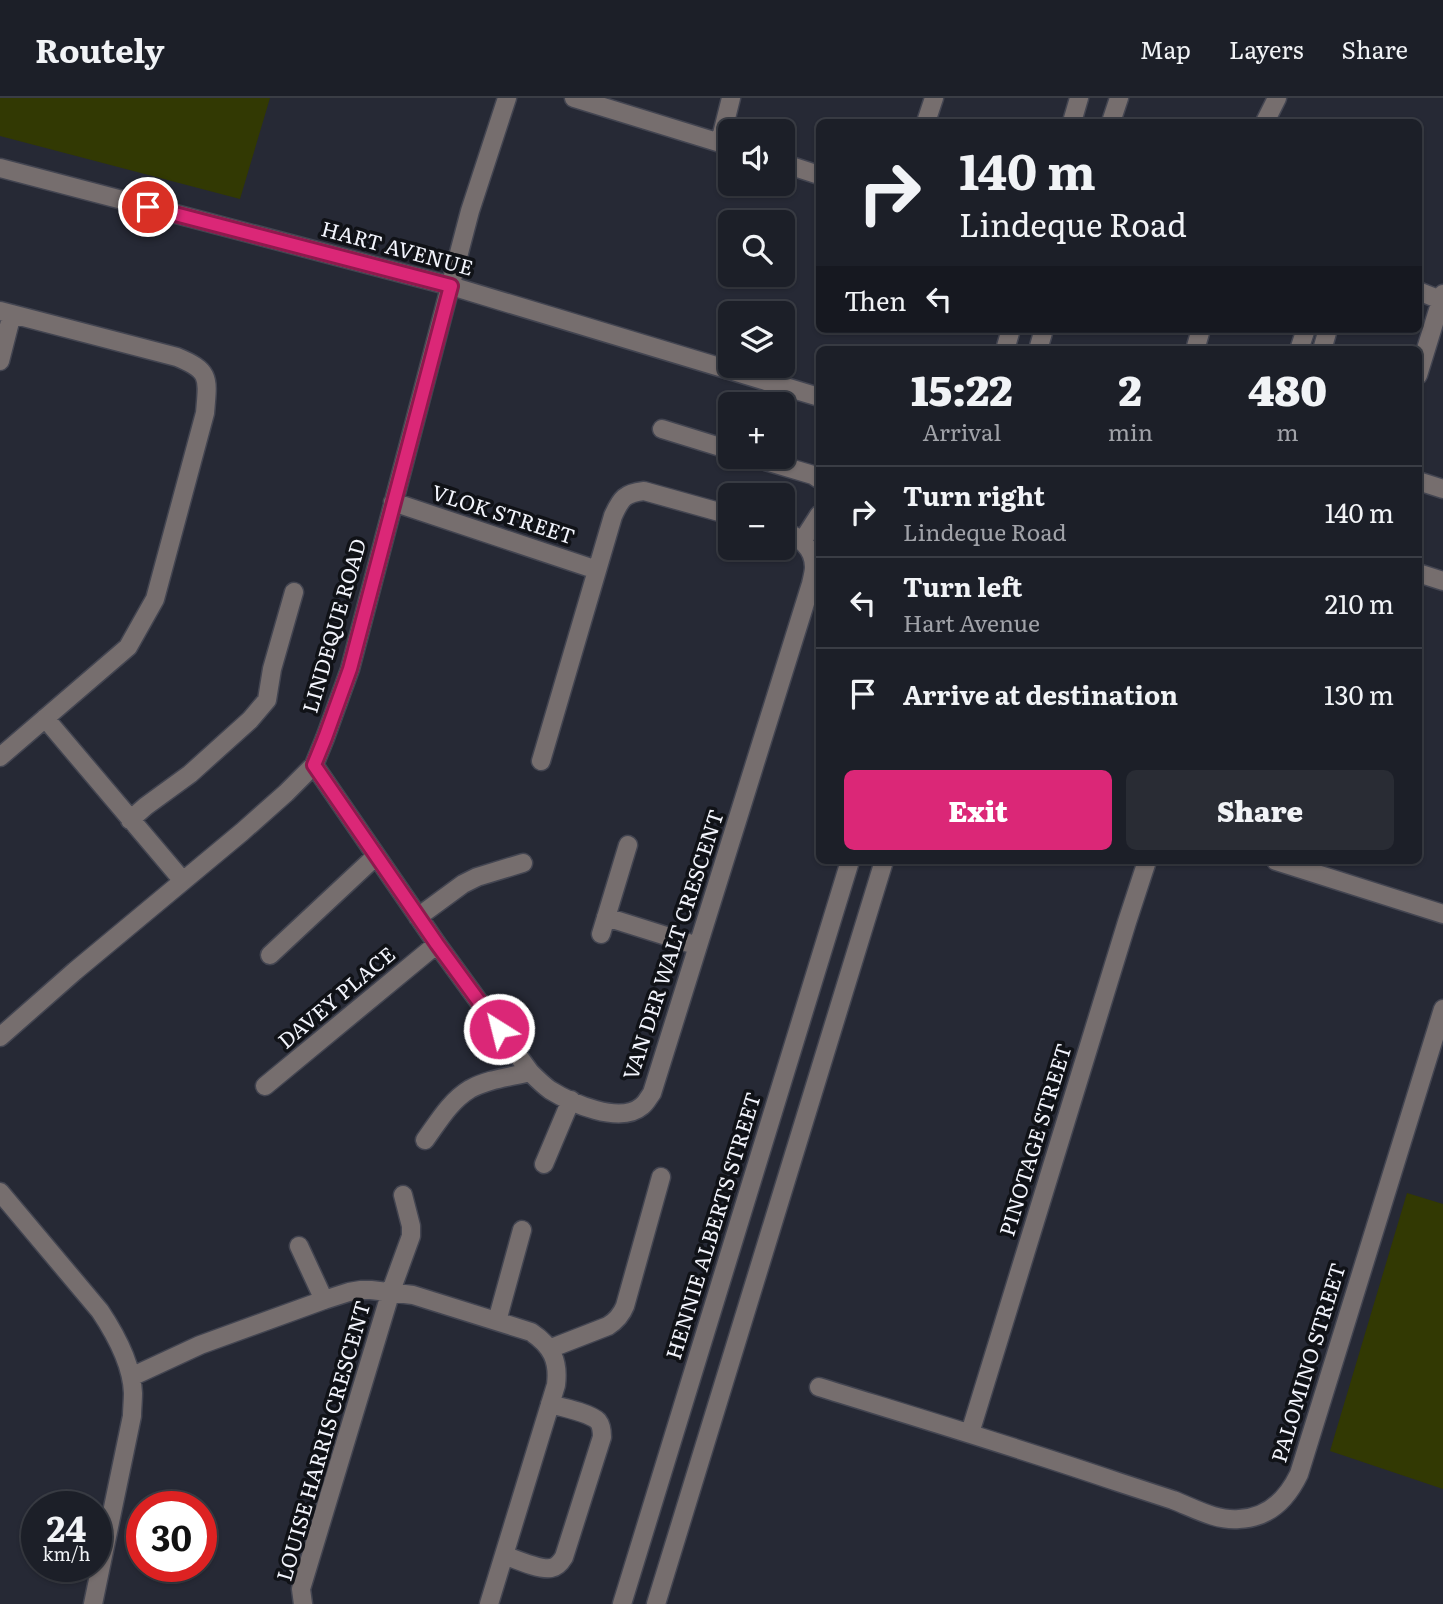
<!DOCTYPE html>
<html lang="en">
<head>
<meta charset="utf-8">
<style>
	:root { --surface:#1c1f28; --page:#292c34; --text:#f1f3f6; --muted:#a0a2a8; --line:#3a3d45; --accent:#db2777 }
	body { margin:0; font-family:Literata,serif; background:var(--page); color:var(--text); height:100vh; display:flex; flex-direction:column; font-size:26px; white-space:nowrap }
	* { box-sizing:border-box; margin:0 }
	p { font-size:23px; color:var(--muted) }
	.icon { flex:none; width:38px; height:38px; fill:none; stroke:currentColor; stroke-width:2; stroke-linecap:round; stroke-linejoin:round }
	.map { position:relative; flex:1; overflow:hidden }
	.details { position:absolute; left:816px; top:248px; width:606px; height:518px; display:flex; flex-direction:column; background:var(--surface); border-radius:10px; box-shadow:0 2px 5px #0004,0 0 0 2px var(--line) }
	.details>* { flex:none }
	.hud { position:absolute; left:816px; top:21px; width:606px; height:214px; border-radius:10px; box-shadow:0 2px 5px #0004,0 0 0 2px var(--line); background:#1c1f28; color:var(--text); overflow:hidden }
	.tools { position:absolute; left:718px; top:21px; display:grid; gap:14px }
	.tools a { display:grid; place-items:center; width:77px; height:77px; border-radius:10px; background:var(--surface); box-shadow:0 2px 5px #0004,0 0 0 2px var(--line); font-size:35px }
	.speed { position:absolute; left:21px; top:1393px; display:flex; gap:14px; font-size:35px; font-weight:700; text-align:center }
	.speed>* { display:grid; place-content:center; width:91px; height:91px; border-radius:50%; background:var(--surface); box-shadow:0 2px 5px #0004,0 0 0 2px var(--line); line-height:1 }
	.speed small { font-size:18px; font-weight:400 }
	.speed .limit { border:10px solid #d22; background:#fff; color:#111 }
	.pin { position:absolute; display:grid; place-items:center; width:60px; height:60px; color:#fff; margin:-30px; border:4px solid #fff; border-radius:50%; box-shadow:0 2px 7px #0007 }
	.me { position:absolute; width:77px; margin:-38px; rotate:324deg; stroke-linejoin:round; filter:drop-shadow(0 0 5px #0008) }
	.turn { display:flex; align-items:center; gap:24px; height:147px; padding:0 28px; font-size:32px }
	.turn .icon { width:91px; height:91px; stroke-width:2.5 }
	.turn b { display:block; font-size:49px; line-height:60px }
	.then { display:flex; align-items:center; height:66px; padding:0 28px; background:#0003; gap:14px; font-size:26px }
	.eta { display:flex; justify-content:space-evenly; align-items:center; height:119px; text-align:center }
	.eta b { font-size:42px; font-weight:800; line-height:49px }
	.action { display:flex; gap:14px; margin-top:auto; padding:14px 28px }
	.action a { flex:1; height:80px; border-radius:10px; background:var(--accent); color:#fff; font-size:28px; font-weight:800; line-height:80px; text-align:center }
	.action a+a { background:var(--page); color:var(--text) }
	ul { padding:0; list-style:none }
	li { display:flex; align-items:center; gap:21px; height:91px; padding:0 28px; border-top:2px solid var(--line) }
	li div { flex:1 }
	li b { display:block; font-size:26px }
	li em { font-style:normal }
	header { display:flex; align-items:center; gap:42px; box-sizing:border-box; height:98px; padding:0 35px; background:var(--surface); border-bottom:2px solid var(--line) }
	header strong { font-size:33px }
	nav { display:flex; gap:38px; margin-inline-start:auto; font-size:24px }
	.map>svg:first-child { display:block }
</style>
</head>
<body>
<header>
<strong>Routely</strong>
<nav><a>Map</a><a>Layers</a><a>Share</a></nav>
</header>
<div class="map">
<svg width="1443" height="1506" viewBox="0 0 1443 1506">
	<rect width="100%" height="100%" fill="#262935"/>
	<path fill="#323903" d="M0,0H270L240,101L0,38Z
		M1407,1095L1443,1106V1391L1330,1353Z"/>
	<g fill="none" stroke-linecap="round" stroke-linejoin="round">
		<defs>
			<path id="minor" d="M574,0L730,48
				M926,24L934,0
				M1265,24L1277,0
				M720,44L731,0
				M782,65L819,77
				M1418,193L1443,203
				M0,213L177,259C211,273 208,280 205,315L155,501L128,549L0,659
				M1195,252L1201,231
				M1299,252L1306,231
				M1322,252L1328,231
				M0,263L12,216
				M1418,277L1443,196
				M662,331L730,352
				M752,359L813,377L819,381
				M1418,383L1443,391
				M393,404L597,472
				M803,442L819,417
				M1418,475L1443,483
				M45,620L183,783
				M541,663L613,418C621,400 625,395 644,393L730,417
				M314,667L437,846L530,974C536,980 543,987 550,992C571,1005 620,1027 642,1008C646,1005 649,999 652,995L811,486C812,481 814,474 814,469C814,450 799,438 782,433
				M130,722L146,708L190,676L250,622L267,602L272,571L294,494
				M1276,763L1443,816
				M418,819L463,786L477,779L523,765
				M606,819L698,848
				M601,836L628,747
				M270,857L376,758
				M0,939L75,873L242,734L286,695L314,667L325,640L350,571L470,113L507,0
				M265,988L437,846
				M425,1042C438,1024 450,1003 470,991C488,981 510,979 530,974
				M544,1066L571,1002
				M0,1094L100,1213C116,1237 132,1266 133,1295C133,1303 132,1311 132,1318L93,1506
				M299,1148L324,1202
				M497,1223L522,1132
				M549,1251L608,1228C616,1223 621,1218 625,1208L661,1079
				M131,1279L200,1247L324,1202L349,1194L361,1192H371L413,1197L531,1234C552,1248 559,1263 556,1287L489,1506
				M819,1289C919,1320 1019,1350 1118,1384C1136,1390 1155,1396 1173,1402C1194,1410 1216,1423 1239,1421C1268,1420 1287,1401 1299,1376L1443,911
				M970,1335L1127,824L1147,763
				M504,1457C515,1461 539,1472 551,1470C557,1469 561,1464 564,1459L602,1339C602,1334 602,1328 598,1323C590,1315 562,1309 550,1306
				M303,1506L301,1491L391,1193L411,1138V1128L403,1097"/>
			<path id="tertiary" d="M1072,24L1079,0
				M1111,24L1119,0
				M0,70L451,188L819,299
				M1005,252L1011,231
				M1038,252L1044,231
				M622,1506L850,763
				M656,1506L884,763"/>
		</defs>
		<use href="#minor" stroke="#434551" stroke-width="21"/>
		<use href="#tertiary" stroke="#434551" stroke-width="21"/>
		<use href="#minor" stroke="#766e6e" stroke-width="18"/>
		<use href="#tertiary" stroke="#766e6e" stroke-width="18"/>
	</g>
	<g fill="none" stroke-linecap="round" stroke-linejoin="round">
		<defs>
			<path id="route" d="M148,109L451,188L350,571L325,640L314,667L437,846L499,931"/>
		</defs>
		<use href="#route" stroke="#8e194d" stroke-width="18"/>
		<use href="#route" stroke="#db2777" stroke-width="12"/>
	</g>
	<g text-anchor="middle" stroke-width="7" stroke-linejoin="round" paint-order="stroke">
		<g font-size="21" fill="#f2f4fc" stroke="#101217">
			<text transform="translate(397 151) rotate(15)" y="7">HART AVENUE</text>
			<text transform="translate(503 417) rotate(18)" y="7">VLOK STREET</text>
			<text transform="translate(335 528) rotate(-74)" y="7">LINDEQUE ROAD</text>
			<text transform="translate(674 847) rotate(-72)" y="7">VAN DER WALT CRESCENT</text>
			<text transform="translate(337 900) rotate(-40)" y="7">DAVEY PLACE</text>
			<text transform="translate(1036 1042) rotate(-73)" y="7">PINOTAGE STREET</text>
			<text transform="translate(714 1128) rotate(-73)" y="7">HENNIE ALBERTS STREET</text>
			<text transform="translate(1309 1265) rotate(-73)" y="7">PALOMINO STREET</text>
			<text transform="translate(324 1343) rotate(-74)" y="7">LOUISE HARRIS CRESCENT</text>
		</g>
	</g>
</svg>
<div class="tools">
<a><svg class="icon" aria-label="sound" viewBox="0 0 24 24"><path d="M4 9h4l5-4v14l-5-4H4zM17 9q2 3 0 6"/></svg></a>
<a><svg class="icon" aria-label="search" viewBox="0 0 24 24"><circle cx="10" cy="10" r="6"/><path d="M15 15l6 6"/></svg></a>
<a><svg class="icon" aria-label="layers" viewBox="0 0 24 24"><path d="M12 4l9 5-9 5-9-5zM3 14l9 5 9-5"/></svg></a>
<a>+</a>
<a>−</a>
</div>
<div class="speed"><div>24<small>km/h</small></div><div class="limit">30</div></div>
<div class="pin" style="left:148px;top:109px;background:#d93025"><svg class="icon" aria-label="arrive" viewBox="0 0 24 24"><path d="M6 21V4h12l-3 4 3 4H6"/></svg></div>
<svg class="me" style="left:499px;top:931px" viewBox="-20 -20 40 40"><circle r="17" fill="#db2777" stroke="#fff" stroke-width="3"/><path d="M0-11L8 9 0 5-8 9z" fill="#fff"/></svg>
<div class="hud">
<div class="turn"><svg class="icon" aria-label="right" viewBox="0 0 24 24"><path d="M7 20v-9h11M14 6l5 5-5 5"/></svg><div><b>140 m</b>Lindeque Road</div></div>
<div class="then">Then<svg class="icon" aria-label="left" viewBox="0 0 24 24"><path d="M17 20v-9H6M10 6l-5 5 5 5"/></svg></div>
</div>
<section class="details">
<div class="eta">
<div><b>15:22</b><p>Arrival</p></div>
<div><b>2</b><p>min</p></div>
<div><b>480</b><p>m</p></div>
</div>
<ul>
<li><svg class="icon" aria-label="right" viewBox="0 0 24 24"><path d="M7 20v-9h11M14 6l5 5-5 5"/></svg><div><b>Turn right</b><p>Lindeque Road</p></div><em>140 m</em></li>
<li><svg class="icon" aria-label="left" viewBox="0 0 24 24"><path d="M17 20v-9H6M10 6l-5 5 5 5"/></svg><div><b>Turn left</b><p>Hart Avenue</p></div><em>210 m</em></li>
<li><svg class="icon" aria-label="arrive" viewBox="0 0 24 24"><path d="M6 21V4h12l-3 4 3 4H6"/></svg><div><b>Arrive at destination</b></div><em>130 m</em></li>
</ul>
<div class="action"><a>Exit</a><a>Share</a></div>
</section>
</div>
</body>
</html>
